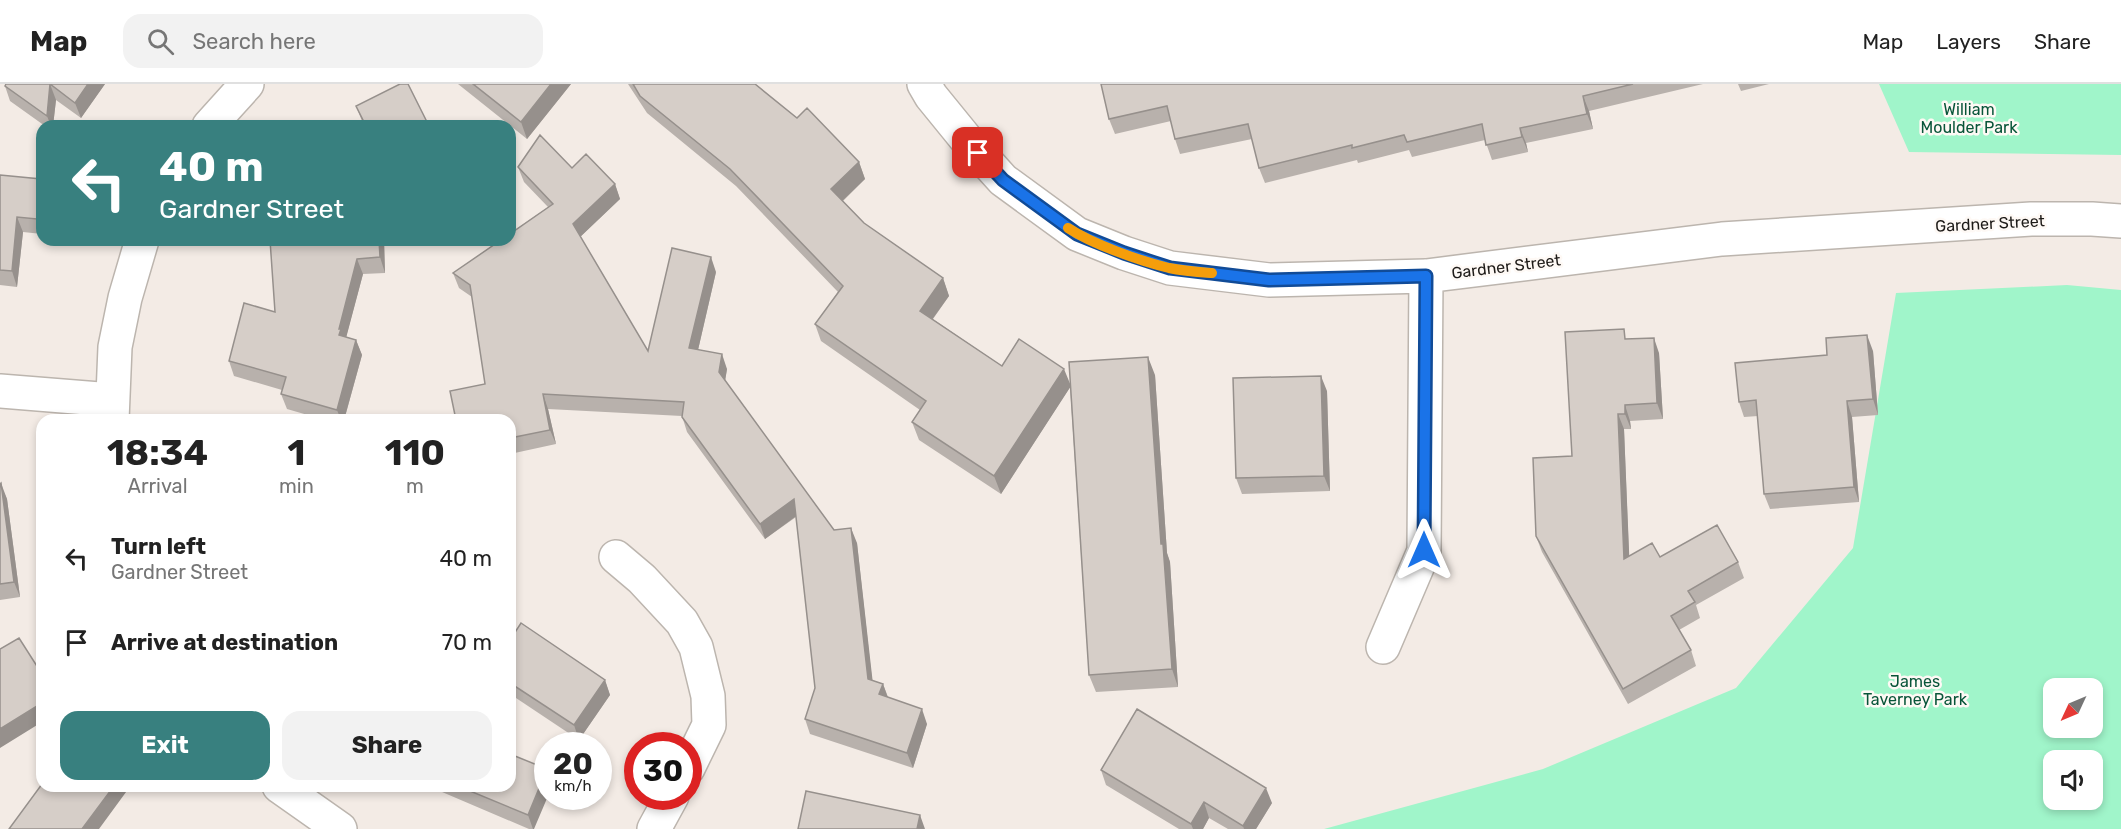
<!DOCTYPE html>
<html lang="en">
<head>
<meta charset="utf-8">
<style>
	:root { --surface:#fff; --page:#f2f2f2; --text:#222; --muted:#767676; --line:#e0e0e0; --accent:#38807f }
	body { margin:0; font-family:Rubik,sans-serif; background:var(--page); color:var(--text); height:100vh; display:flex; flex-direction:column; font-size:22px; white-space:nowrap }
	* { box-sizing:border-box; margin:0 }
	p { font-size:20px; color:var(--muted) }
	.icon { flex:none; width:33px; height:33px; fill:none; stroke:currentColor; stroke-width:2; stroke-linecap:round; stroke-linejoin:round }
	.map { position:relative; flex:1; overflow:hidden }
	.panel { position:absolute; left:36px; top:330px; width:480px; height:378px; display:flex; flex-direction:column; background:var(--surface); border-radius:18px; box-shadow:0 3px 9px #0003 }
	.panel>* { flex:none }
	.hud { position:absolute; left:36px; top:36px; width:480px; height:126px; border-radius:18px; box-shadow:0 3px 9px #0003; background:#38807f; color:#fff; overflow:hidden }
	.needle { width:39px; rotate:226deg }
	.buttons { position:absolute; left:2043px; top:594px; display:grid; gap:12px }
	.buttons a { display:grid; place-items:center; width:60px; height:60px; border-radius:12px; background:var(--surface); box-shadow:0 3px 9px #0003; font-size:30px }
	.speed { position:absolute; left:534px; top:648px; display:flex; gap:12px; font-size:30px; font-weight:700; text-align:center }
	.speed>* { display:grid; place-content:center; width:78px; height:78px; border-radius:50%; background:var(--surface); box-shadow:0 3px 9px #0003; line-height:1 }
	.speed small { font-size:15px; font-weight:400 }
	.speed .limit { border:9px solid #d22; background:#fff; color:#111 }
	.pin { position:absolute; display:grid; place-items:center; width:51px; height:51px; color:#fff; margin:-26px; border-radius:12px; box-shadow:0 3px 9px #0006 }
	.me { position:absolute; width:66px; margin:-33px; rotate:0deg; stroke-linejoin:round; filter:drop-shadow(0 0 4px #0008) }
	.turn { display:flex; align-items:center; gap:21px; height:126px; padding:0 24px; font-size:27px }
	.turn .icon { width:78px; height:78px; stroke-width:2.5 }
	.turn b { display:block; font-size:42px; line-height:51px }
	.eta { display:flex; justify-content:space-evenly; align-items:center; height:102px; text-align:center }
	.eta b { font-size:36px; font-weight:700; line-height:42px }
	.cta { display:flex; gap:12px; margin-top:auto; padding:12px 24px }
	.cta a { flex:1; height:69px; border-radius:18px; background:var(--accent); color:#fff; font-size:24px; font-weight:700; line-height:69px; text-align:center }
	.cta a+a { background:var(--page); color:var(--text) }
	ul { padding:0; list-style:none }
	li { display:flex; align-items:center; gap:18px; height:84px; padding:0 24px }
	li div { flex:1 }
	li b { display:block; font-size:22px }
	li em { font-style:normal }
	header { display:flex; align-items:center; gap:36px; box-sizing:border-box; height:84px; padding:0 30px; background:var(--surface); border-bottom:2px solid var(--line) }
	header strong { font-size:28px }
	nav { display:flex; gap:33px; margin-inline-start:auto; font-size:21px }
	.search { width:420px; height:54px; background:var(--page); display:flex; align-items:center; gap:15px; box-sizing:border-box; padding:0 21px; border-radius:18px; color:var(--muted); font-size:22px }
	.map>svg:first-child { display:block }
</style>
</head>
<body>
<header>
<strong>Map</strong>
<div class="search"><svg class="icon" aria-label="search" viewBox="0 0 24 24"><circle cx="10" cy="10" r="6"/><path d="M15 15l6 6"/></svg>Search here</div>
<nav><a>Map</a><a>Layers</a><a>Share</a></nav>
</header>
<div class="map">
<svg width="2121" height="745" viewBox="0 0 2121 745">
	<rect width="100%" height="100%" fill="#f3ebe5"/>
	<path fill="#a0f5ca" fill-rule="evenodd" d="M1879,0H2121V71L1909,68Z
		M2067,201L2121,206V745H1324L1543,685L1736,604L1853,464L1896,209ZM2054,604H2092V644H2054ZM2054,676H2092V716H2054Z"/>
	<g fill="none" stroke-linecap="round" stroke-linejoin="round">
		<defs>
			<path id="street" d="M924,0L931,12L966,55L1003,96L1077,150L1124,169L1170,184L1269,196L1426,192L1722,155L2031,135H2092L2121,137
				M0,307L112,316
				M616,473L642,495L682,538L696,563L708,612L709,641L688,684
				M1383,563L1424,467L1426,192
				M654,745L672,712"/>
			<path id="secondary" d="M209,42L247,0
				M112,336L115,263L125,214L142,156
				M279,702L340,745"/>
		</defs>
		<use href="#street" stroke="#bcb5ae" stroke-width="36"/>
		<use href="#secondary" stroke="#bcb5ae" stroke-width="36"/>
		<use href="#street" stroke="#fff" stroke-width="33"/>
		<use href="#secondary" stroke="#fff" stroke-width="33"/>
	</g>
	<path fill="#b8b1ac" d="M6,0H105L81,34L56,16L53,42H45L10,17L5,2Z
		M458,0H571L527,55Z
		M628,0H755L797,34L859,78L865,95L843,117L864,139L943,194L949,212L933,235L1002,282L1070,301L1155,291L1167,469L1170,478L1178,603L1096,608L1089,591L1070,303L1001,410L919,356L912,338L920,326L821,257L815,240L838,208L736,102L647,29Z
		M1101,0H1703L1589,27L1593,45L1526,59L1528,68L1492,76L1485,56L1412,73L1409,66L1358,79L1357,76L1265,99L1259,84L1252,55L1180,70L1175,55L1171,37L1115,50L1109,35Z
		M1738,0H1769L1741,7Z
		M356,22L429,42H364Z
		M518,83L572,84L615,100L620,115L580,153L648,267L716,188L698,266L727,285L725,297L834,446L857,459L872,596L883,600L888,613L927,640L913,684L810,650L805,635L815,604L796,433L765,455L687,348L682,332L548,325L556,360L510,370L515,393L510,394V336L485,300L472,213L459,204L453,189L548,123L524,98Z
		M0,91L42,98V150L23,148L17,203L0,201Z
		M270,156H384L385,189L363,190L346,253L356,256L362,271L345,333L347,336H325L287,325L281,310L282,306L234,292L229,277L275,228Z
		M1628,255L1659,269L1663,335L1630,337L1631,345H1624L1629,472L1660,473L1738,478L1744,494L1696,521L1700,534L1679,546L1691,566L1696,582L1628,620L1542,468L1536,452L1572,372Z
		M1873,267L1878,331L1852,333L1859,418L1770,425L1764,410L1758,332L1744,333L1739,318L1827,271Z
		M1327,307L1330,407L1242,410L1236,394Z
		M0,400L7,415L20,513L0,516Z
		M510,556L605,596L610,611L579,656L510,610Z
		M510,670L534,745H529L428,702H510Z
		M1101,686L1272,719L1256,745H1228L1209,734L1203,745H1179L1106,701Z"/>
	<path fill="#96908c" d="M50,0L56,16L53,42H51L47,32Z
		M88,0H105L81,34L75,19Z
		M551,0H571L527,55L521,38Z
		M1583,12L1589,27L1593,45L1587,30Z
		M1520,44L1526,59L1528,68L1522,53Z
		M859,78L865,95L837,122L831,105Z
		M41,95L42,98V149L37,135Z
		M615,100L620,115L578,155L573,140Z
		M17,133L23,148L17,203L12,187Z
		M379,156H384L385,189L380,173Z
		M711,173L716,188L695,279L689,264Z
		M357,175L363,190L345,258L339,251V245Z
		M943,194L949,212L926,244L920,227Z
		M1867,251L1873,267L1878,331L1873,315Z
		M1654,254L1659,269L1663,335L1657,319Z
		M356,256L362,271L344,336H341L337,326Z
		M722,270L727,285L724,303L719,288Z
		M1148,273L1155,291L1167,469L1170,478L1178,603L1172,585L1161,460Z
		M1064,285L1071,302L1001,410L994,392Z
		M1321,292L1327,307L1330,407L1324,392Z
		M543,310L548,325L556,360L550,346Z
		M1847,317L1852,333L1859,418L1854,403Z
		M1625,321L1630,337L1631,345L1625,330Z
		M1618,330L1624,345L1630,490L1624,475Z
		M510,369L515,393L510,378Z
		M1,399L7,415L20,513L14,498Z
		M794,415L799,430L765,455L760,440Z
		M851,444L857,459L874,609L868,595Z
		M605,596L610,611L579,656L574,641Z
		M883,600L888,614L879,610Z
		M42,619V638L0,664V645Z
		M922,625L927,640L913,684L907,669Z
		M547,685L548,712L534,745H533L528,731Z
		M114,702H128L129,704L99,745H82Z
		M1266,704L1272,719L1256,745H1244L1243,742Z
		M1204,718L1209,734L1203,745H1193L1191,740Z
		M920,731L925,745H917Z"/>
	<path fill="#d6cec8" stroke="#96908c" stroke-width="1.5" d="M6,0H88L75,19L50,0L47,32L5,2Z
		M400,0H408L429,42H366L356,22Z
		M473,0H551L521,38Z
		M633,0H755L797,34L807,24L859,78L831,105L864,139L943,194L920,227L1002,282L1019,255L1064,285L994,392L912,338L926,317L815,240L843,202L730,85L640,12Z
		M1101,0H1633L1583,12L1587,30L1520,44L1522,53L1486,61L1482,40L1407,58L1404,51L1352,64V61L1259,84L1248,40L1175,55L1167,22L1109,35Z
		M540,51L572,84L586,70L615,100L573,140L648,267L672,164L711,173L689,264L722,270L719,288L834,446L851,444L868,595L883,600L879,610L922,625L907,669L805,635L815,604L794,415L760,440L682,333L684,318L543,310L550,346L510,354V336H456L450,307L485,300L470,201L453,189L501,156H510V150L553,120L518,83Z
		M0,91L41,95L37,135L17,133L12,187L0,186Z
		M270,156H379L380,173L357,175L339,245H341L339,251L356,256L337,326L281,310L286,293L229,277L244,219L275,228Z
		M1624,245L1625,255L1654,254L1657,319L1625,321V330H1618L1624,475L1652,459L1660,473L1717,441L1738,478L1688,507L1695,518L1671,532L1691,566L1623,605L1536,452L1533,374L1572,372L1565,248Z
		M1867,251L1873,315L1847,317L1854,403L1764,410L1756,316L1739,318L1735,279L1827,271L1826,254Z
		M1148,273L1161,460H1163L1172,585L1089,591L1069,278Z
		M1321,292L1324,392L1236,394L1233,294Z
		M344,331L347,336H337Z
		M1,399L14,498L0,500V400Z
		M521,539L605,596L574,641L510,599V556Z
		M19,554L42,590V619L0,645V565Z
		M1137,625L1266,704L1243,742L1204,718L1191,740L1101,686Z
		M510,670L547,685L528,731L458,702H510Z
		M42,700V702H114L82,745H9Z
		M806,707L920,731L917,745H798Z"/>
	<g fill="none" stroke-linecap="round" stroke-linejoin="round">
		<defs>
			<path id="route" d="M978,69L1003,96L1077,150L1124,169L1170,184L1269,196L1426,192L1424,466"/>
		</defs>
		<use href="#route" stroke="#114b97" stroke-width="15"/>
		<use href="#route" stroke="#1a73e8" stroke-width="10"/>
		<path stroke="#f59e0b" stroke-width="10" d="M1068,144C1092,160 1140,177 1169,184C1183,187 1198,188 1212,189"/>
	</g>
	<g text-anchor="middle" stroke-width="5" stroke-linejoin="round" paint-order="stroke">
		<g font-size="16" fill="#085539" stroke="#fef9f5">
			<text x="1969" y="31">William<tspan x="1969" dy="18">Moulder Park</tspan></text>
			<text x="1915" y="603">James<tspan x="1915" dy="18">Taverney Park</tspan></text>
		</g>
		<g font-size="16" fill="#1e1b18" stroke="#fef9f5">
			<text transform="translate(1990 139) rotate(-3)" y="6">Gardner Street</text>
			<text transform="translate(1506 182) rotate(-7)" y="6">Gardner Street</text>
		</g>
	</g>
</svg>
<div class="buttons">
<a><svg class="needle" viewBox="-14 -14 28 28"><path d="M0-13l5 13h-10z" fill="#e53935"/><path d="M0 13l5-13h-10z" fill="#767676"/></svg></a>
<a><svg class="icon" aria-label="sound" viewBox="0 0 24 24"><path d="M4 9h4l5-4v14l-5-4H4zM17 9q2 3 0 6"/></svg></a>
</div>
<div class="speed"><div>20<small>km/h</small></div><div class="limit">30</div></div>
<div class="pin" style="left:978px;top:69px;background:#d93025"><svg class="icon" aria-label="arrive" viewBox="0 0 24 24"><path d="M6 21V4h12l-3 4 3 4H6"/></svg></div>
<svg class="me" style="left:1424px;top:466px" viewBox="-20 -20 40 40"><path d="M0-17L14 15 0 8-14 15z" fill="#1a73e8" stroke="#fff" stroke-width="4"/></svg>
<div class="hud">
<div class="turn"><svg class="icon" aria-label="left" viewBox="0 0 24 24"><path d="M17 20v-9H6M10 6l-5 5 5 5"/></svg><div><b>40 m</b>Gardner Street</div></div>
</div>
<section class="panel">
<div class="eta">
<div><b>18:34</b><p>Arrival</p></div>
<div><b>1</b><p>min</p></div>
<div><b>110</b><p>m</p></div>
</div>
<ul>
<li><svg class="icon" aria-label="left" viewBox="0 0 24 24"><path d="M17 20v-9H6M10 6l-5 5 5 5"/></svg><div><b>Turn left</b><p>Gardner Street</p></div><em>40 m</em></li>
<li><svg class="icon" aria-label="arrive" viewBox="0 0 24 24"><path d="M6 21V4h12l-3 4 3 4H6"/></svg><div><b>Arrive at destination</b></div><em>70 m</em></li>
</ul>
<div class="cta"><a>Exit</a><a>Share</a></div>
</section>
</div>
</body>
</html>
